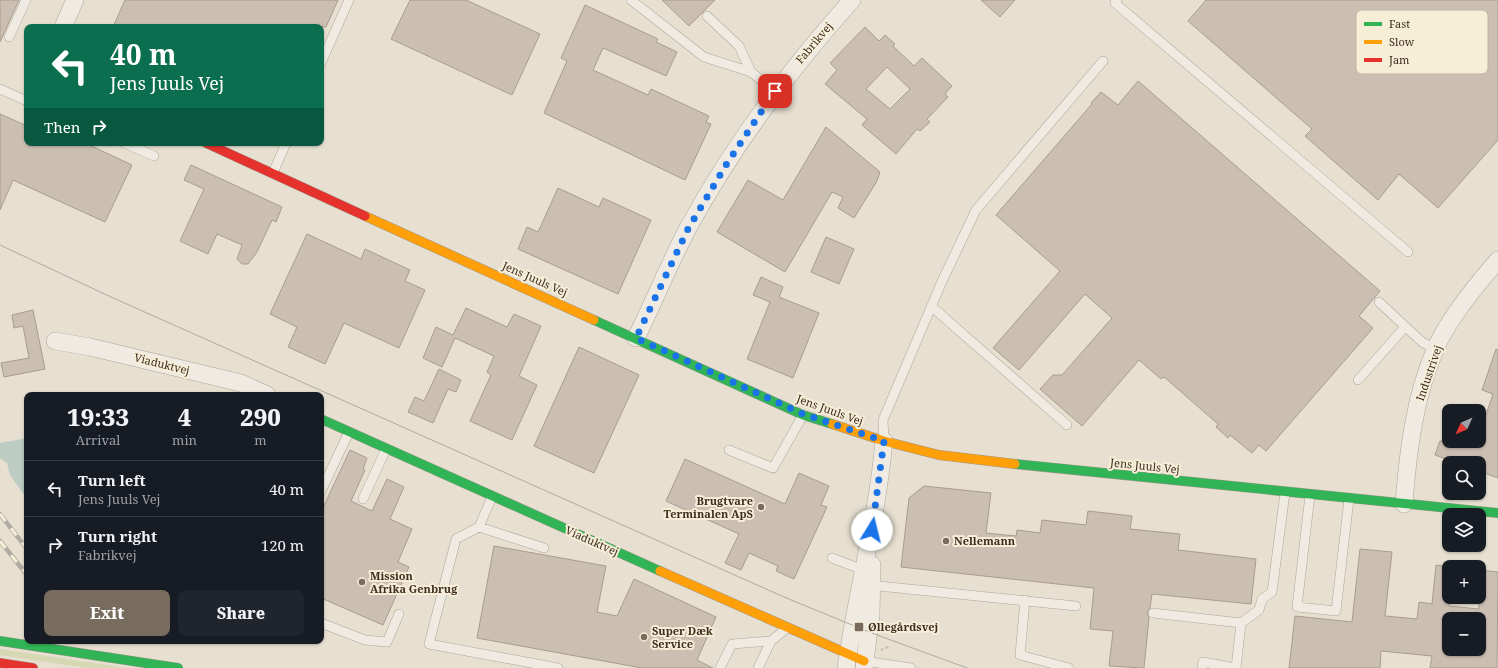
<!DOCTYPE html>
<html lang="en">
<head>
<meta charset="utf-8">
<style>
	:root { --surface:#171b24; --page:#20242c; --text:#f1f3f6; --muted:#9ea1a6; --line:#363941; --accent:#786c5e }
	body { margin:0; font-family:"Noto Serif",serif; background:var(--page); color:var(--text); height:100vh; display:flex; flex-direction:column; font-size:15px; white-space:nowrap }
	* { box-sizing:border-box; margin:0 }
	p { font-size:13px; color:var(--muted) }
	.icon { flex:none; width:22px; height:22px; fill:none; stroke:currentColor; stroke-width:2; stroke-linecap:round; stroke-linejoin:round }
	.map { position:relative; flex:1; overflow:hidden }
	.drawer { position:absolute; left:24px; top:392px; width:300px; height:252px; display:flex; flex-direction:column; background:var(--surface); border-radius:8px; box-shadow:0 1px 3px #0004 }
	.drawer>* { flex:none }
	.guide { position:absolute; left:24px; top:24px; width:300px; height:122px; border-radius:8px; box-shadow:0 1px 3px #0004; background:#0b6e4f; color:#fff; overflow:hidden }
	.needle { width:26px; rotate:225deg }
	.buttons { position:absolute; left:1442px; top:404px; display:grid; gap:8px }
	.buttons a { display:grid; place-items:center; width:44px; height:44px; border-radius:8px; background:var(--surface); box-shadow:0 1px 3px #0004; font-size:20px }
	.pin { position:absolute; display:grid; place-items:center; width:34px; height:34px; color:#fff; margin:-17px; border-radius:8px; box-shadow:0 2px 6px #0006 }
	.me { position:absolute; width:44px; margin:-22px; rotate:9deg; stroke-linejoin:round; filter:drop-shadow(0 0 3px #0008) }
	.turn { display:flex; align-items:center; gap:14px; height:84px; padding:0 20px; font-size:18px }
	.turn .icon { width:52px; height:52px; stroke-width:2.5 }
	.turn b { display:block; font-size:28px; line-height:34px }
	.then { display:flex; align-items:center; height:38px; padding:0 20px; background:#0003; gap:8px; font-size:15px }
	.eta { display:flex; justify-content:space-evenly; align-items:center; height:68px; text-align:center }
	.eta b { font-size:24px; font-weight:800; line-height:28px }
	.cta { display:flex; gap:8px; margin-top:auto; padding:8px 20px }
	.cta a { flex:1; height:46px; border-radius:8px; background:var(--accent); color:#fff; font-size:16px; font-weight:800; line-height:46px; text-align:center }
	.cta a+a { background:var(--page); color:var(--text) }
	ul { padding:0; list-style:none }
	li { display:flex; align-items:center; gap:12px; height:56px; padding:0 20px; border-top:1px solid var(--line) }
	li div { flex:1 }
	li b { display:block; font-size:15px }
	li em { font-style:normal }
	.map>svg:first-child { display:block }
</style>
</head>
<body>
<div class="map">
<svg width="1498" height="668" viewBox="0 0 1498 668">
	<rect width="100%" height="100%" fill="#e7e0d1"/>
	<path fill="#d6d7b3" d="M0,649L127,668H87L0,655Z"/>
	<path fill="#bcccc2" d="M27,438V499L10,475L7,463L0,458V443Z"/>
	<path fill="#cbbfb2" stroke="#a89c90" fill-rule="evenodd" d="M0,0H19L0,42Z
		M125,0H338L326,27H113Z
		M410,0H466L540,34L512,95L391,39Z
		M662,0H715L689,26Z
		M981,0H1015L1000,17Z
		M1206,0H1498V140L1438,208L1399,174L1378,200L1305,136L1312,129L1188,21Z
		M585,5L658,39L656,42L677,52L666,76L603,48L593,70L648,95L651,89L709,116L706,122L711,124L685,180L544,113L567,61L561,58Z
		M865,27L879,41L885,35L895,44L893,46L914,66L922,58L952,86L945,94L948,97L927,119L930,122L920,131L917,129L896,154L862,125L867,119L825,84L837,70L830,63ZM887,67L910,89L890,109L866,89Z
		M1138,81L1380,291L1359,316L1373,328L1266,451L1259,445L1252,453L1230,435L1228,438L1216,427L1218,424L1164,377L1161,379L1139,360L1082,426L1040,389L1053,375H1062L1112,318L1085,294L1019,370L993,348L1060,271L996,215L1092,104L1091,103L1101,92L1118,105Z
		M0,114L27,126V143H85L132,165L105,222L13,180L0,210Z
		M826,127L880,172L877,181L854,218L838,208L843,197L832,192L785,272L717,232L748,180L783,200Z
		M191,165L282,207L276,222L272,220L257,252L248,264H242L237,259L242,245L217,234L208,254L180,241L204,189L184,180Z
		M558,188L599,207L603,198L651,220L618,294L518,249L527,227L538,232Z
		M307,234L361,259L365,249L410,270L405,281L425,290L399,348L344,323L325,364L288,347L297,327L270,314Z
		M826,237L854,249L839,284L811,272Z
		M761,277L783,287L779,297L819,313L793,378L747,359L770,302L753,295Z
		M466,308L507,327L514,314L541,326L519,376L537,385L512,440L470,421L491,375L487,372L494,356L455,338L442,367L423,358L436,327L453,335Z
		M33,310L45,369L4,377L1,363L29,358L23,326L14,328L12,315Z
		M579,347L639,375L594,473L534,446Z
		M1496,349L1498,350V478L1479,471V463H1457L1435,455L1440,441H1479V422L1483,424L1493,394L1482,390Z
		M439,369L461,380L456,392L448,389L433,423L408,412L415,397L424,401Z
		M350,450L367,458L363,469L365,470L351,501L372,511L387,479L404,487L390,519L412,529L398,562L409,567L383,625L321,598V512Z
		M685,459L785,504L799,473L829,486L821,505L827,507L794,579L776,571L778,566L749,553L741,570L725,563L739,534L666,501Z
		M924,486L991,493L986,533L1016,536L1017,530L1040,533L1042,520L1086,525L1088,511L1132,516L1130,529L1180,534L1178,550L1256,559L1251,604L1152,594L1150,608L1147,612L1149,618L1144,668L1109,666L1113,631L1090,629L1094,588L901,567L909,498Z
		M494,546L606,566L597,612L617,616L634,579L716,617L697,660L713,668H642L477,638Z
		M1360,549L1392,552L1385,616L1417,619L1419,602L1432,604L1436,565L1449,567V606L1479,609V570L1498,572L1497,668H1430L1432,656L1381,651L1380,668H1289L1295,616L1352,622ZM1449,619H1479V649H1449Z"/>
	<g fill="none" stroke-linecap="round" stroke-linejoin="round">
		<defs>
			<path id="lane" d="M631,0L704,57L751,72L775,91
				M1117,0L1115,3L1408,252
				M707,16L739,46L751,72
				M9,37L26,0
				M321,63L349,0
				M0,89L27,101
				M124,143L154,156
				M273,173L286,143
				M1379,302L1422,342L1435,349
				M931,306L1067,425
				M1358,380L1405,327
				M884,441L883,420L943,279L976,210L1103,61
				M729,450L773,468L803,415
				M321,491L349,432
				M1310,495L1297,607L1336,611L1349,499
				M363,499L386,449
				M479,527L492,497
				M544,548L479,527L456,539L429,644L558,668
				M832,558L866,571
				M869,585L1076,606
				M1025,600L1020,655L1069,668
				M1153,613L1241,623L1259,610L1262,599L1272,592L1285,493
				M321,623L365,640L387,642L399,614
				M864,661L911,668
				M720,668L732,644L771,641
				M758,668L771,641L787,628
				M1202,668L1203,662L1236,668L1241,623"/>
			<path id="street" d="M63,27L75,0
				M636,338C654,302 669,264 688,228C733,146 789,70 852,0
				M55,341L90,347L241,383L267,395
				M1404,504C1408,452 1414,399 1435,350C1447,320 1477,284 1498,260
				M846,668C857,592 877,518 884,441
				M864,668L871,615L872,565"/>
			<path id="fast" d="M594,320L803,415L832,424
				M321,419L660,571
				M1015,464L1498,513
				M0,641L178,668"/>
			<path id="slow" d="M365,216L594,320
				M832,424L884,441L939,455L1015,464
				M660,571L864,661"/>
			<path id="jam" d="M206,143L365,216
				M0,663L33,668"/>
		</defs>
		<use href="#lane" stroke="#ada599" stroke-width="10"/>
		<use href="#street" stroke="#ada599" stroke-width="18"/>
		<use href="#fast" stroke="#9c958a" stroke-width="10"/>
		<use href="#slow" stroke="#9c958a" stroke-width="10"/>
		<use href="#jam" stroke="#9c958a" stroke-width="10"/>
		<path stroke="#c8c2b9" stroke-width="2.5" stroke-dasharray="3 2" stroke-linecap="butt" d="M881,650L890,646"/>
		<use href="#lane" stroke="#efebe3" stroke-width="9"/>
		<use href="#street" stroke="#efebe3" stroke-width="17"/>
		<use href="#fast" stroke="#30b455" stroke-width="9"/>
		<use href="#slow" stroke="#ff9f0a" stroke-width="9"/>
		<use href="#jam" stroke="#e5322d" stroke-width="9"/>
		<path stroke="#afaaa2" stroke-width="1" d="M0,245L111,297L784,597L869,632L967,668"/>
		<defs>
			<path id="rail" d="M0,514L27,549
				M0,541L27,575"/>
		</defs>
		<use href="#rail" stroke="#afaaa2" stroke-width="4.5"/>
		<use href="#rail" stroke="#f7eed8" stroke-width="3" stroke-dasharray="9" stroke-linecap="butt"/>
	</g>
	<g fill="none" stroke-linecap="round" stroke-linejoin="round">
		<path stroke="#1a73e8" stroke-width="7" stroke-dasharray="0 12.6" d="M775,91L726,165L688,229L636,338L803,414L884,441L872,530"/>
	</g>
	<g fill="#786c5e" stroke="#f7eed8" stroke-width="1.5">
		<circle cx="761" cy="507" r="4"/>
		<circle cx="946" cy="541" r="4"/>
		<circle cx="362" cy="582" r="4"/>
		<rect x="854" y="622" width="10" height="10" rx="2"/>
		<circle cx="644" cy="637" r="4"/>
	</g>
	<g text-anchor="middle" stroke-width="4" stroke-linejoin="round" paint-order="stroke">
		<g font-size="11" fill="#3d2e20" stroke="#f7eed8">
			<text transform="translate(814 43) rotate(-50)" y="4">Fabrikvej</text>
			<text transform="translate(535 279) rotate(24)" y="4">Jens Juuls Vej</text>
			<text transform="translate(162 364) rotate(14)" y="4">Viaduktvej</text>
			<text transform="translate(1429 373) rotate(-71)" y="4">Industrivej</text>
			<text transform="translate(830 410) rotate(20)" y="4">Jens Juuls Vej</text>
			<text transform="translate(1145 466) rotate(6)" y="4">Jens Juuls Vej</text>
			<text transform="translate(592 541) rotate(24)" y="4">Viaduktvej</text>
		</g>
		<g font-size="11" font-weight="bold" fill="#3d2e20" stroke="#f7eed8" text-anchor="start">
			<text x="753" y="505" text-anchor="end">Brugtvare<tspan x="753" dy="13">Terminalen ApS</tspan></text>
			<text x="954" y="545">Nellemann</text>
			<text x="370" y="580">Mission<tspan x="370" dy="13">Afrika Genbrug</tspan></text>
			<text x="868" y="631">Øllegårdsvej</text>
			<text x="652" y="635">Super Dæk<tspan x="652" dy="13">Service</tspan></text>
		</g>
	</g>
	<rect x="1356" y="10" width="132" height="64" rx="6" fill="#f7eed8" stroke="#bfb4a1" stroke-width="1"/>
	<rect x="1364" y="22" width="18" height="4" fill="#30b455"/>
	<rect x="1364" y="40" width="18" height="4" fill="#ff9f0a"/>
	<rect x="1364" y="58" width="18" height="4" fill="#e5322d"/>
	<g font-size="11" fill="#3d2e20">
		<text x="1389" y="28">Fast</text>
		<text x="1389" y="46">Slow</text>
		<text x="1389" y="64">Jam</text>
	</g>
</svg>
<div class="buttons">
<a><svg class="needle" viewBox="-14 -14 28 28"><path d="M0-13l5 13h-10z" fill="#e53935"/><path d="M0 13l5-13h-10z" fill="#9ea1a6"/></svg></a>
<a><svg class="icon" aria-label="search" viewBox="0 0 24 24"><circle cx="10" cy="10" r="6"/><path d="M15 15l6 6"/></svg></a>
<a><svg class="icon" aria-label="layers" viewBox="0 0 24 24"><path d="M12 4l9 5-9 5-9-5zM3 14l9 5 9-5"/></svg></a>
<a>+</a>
<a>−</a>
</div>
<div class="pin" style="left:775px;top:91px;background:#d93025"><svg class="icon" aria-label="arrive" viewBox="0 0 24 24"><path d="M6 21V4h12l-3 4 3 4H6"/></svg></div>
<svg class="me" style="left:872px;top:530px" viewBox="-20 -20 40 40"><circle r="19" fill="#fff"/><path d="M0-13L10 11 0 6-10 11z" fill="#1a73e8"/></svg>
<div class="guide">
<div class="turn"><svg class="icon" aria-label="left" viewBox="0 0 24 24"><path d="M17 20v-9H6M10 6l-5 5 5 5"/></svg><div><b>40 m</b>Jens Juuls Vej</div></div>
<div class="then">Then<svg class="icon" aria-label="right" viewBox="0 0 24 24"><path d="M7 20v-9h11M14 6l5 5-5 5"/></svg></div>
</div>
<section class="drawer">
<div class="eta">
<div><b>19:33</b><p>Arrival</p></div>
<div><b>4</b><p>min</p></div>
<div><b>290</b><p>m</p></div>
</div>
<ul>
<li><svg class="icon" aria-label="left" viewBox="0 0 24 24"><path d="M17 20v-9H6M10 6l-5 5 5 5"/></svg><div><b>Turn left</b><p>Jens Juuls Vej</p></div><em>40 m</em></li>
<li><svg class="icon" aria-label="right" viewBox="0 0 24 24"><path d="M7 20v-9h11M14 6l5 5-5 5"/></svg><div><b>Turn right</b><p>Fabrikvej</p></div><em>120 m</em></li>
</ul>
<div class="cta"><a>Exit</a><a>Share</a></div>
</section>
</div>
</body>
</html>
